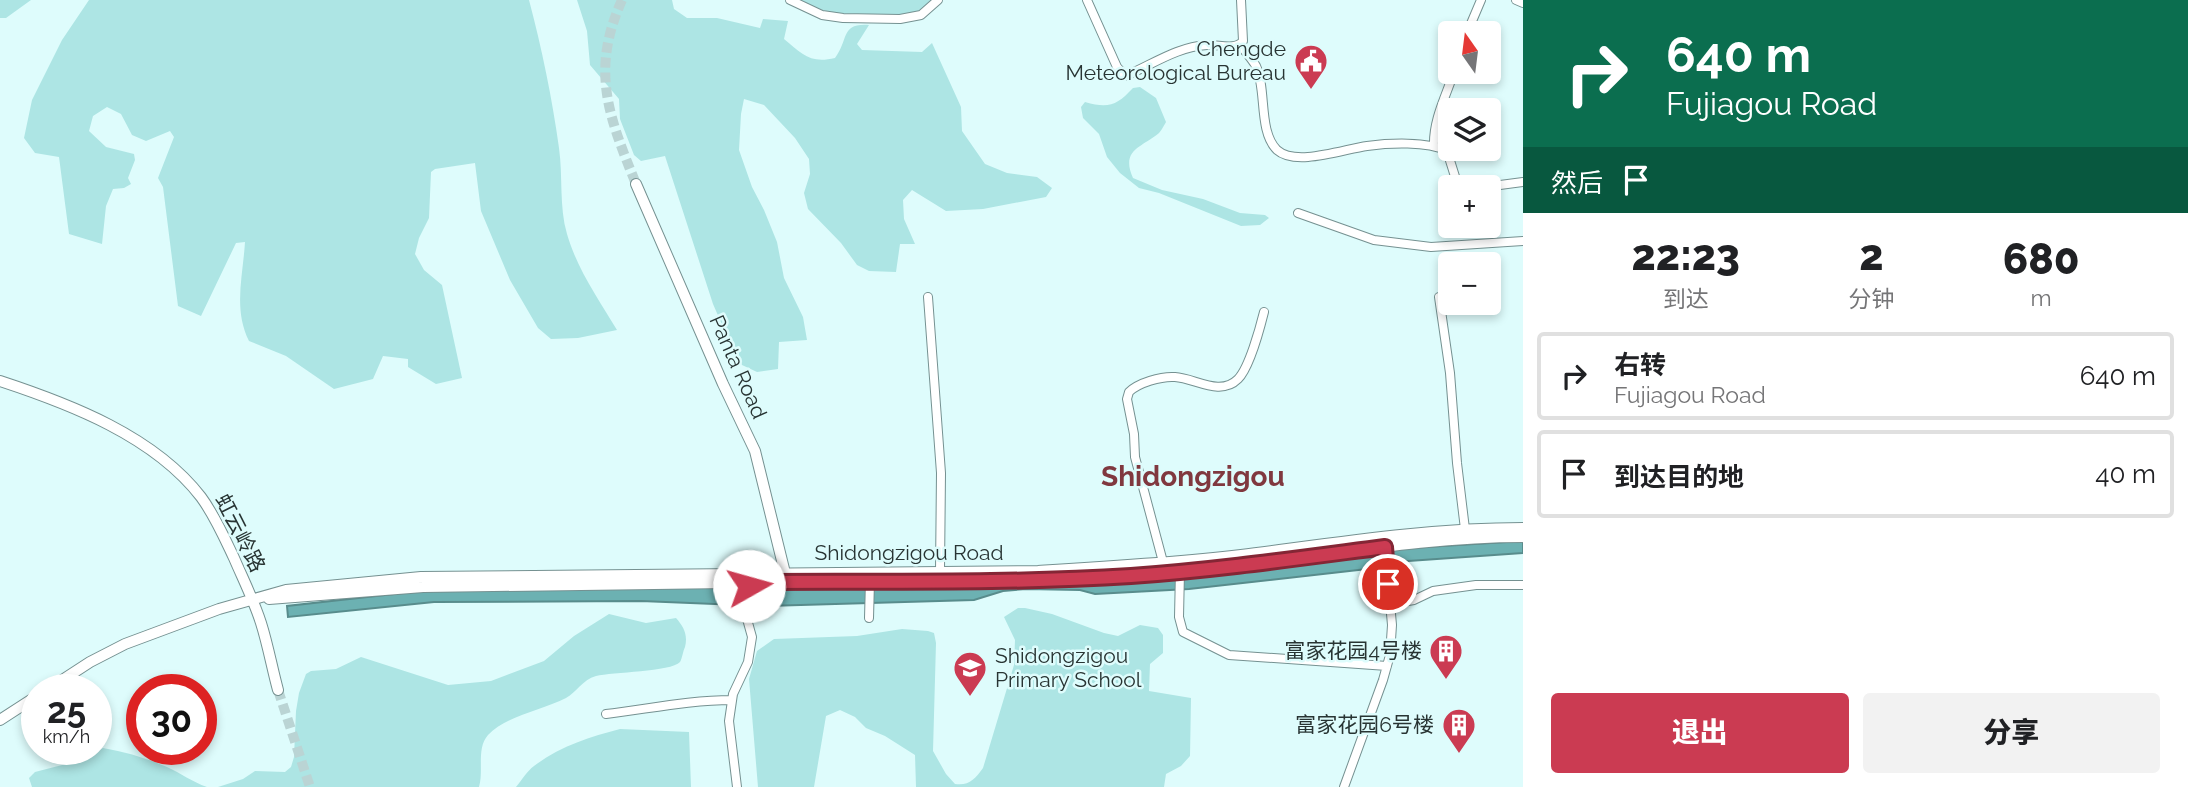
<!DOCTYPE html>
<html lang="zh">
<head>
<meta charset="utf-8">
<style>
	:root { --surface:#fff; --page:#f2f2f2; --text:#202124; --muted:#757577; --line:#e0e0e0; --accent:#cb3b52 }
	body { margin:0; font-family:Raleway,"Noto Sans SC",sans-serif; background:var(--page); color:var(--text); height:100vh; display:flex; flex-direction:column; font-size:26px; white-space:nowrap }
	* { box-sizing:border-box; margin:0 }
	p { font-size:23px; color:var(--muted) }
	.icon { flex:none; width:38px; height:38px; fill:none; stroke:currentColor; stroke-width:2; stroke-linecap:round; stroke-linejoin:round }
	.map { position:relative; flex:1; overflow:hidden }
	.side { display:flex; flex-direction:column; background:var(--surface); width:665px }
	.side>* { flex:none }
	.top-card { background:#0b6e4f; color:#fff; overflow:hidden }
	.needle { width:46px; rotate:346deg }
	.buttons { position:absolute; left:1438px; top:21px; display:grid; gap:14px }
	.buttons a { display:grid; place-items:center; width:63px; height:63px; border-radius:7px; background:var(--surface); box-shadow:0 4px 10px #0003; font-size:35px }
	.speed { position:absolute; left:21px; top:674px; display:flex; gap:14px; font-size:35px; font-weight:700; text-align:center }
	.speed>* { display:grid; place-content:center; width:91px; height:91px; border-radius:50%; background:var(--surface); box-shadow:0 4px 10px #0003; line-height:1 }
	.speed small { font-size:18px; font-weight:400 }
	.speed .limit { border:10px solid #d22; background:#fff; color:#111 }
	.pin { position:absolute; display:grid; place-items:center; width:60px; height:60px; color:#fff; margin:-30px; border:4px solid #fff; border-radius:50%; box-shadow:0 2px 7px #0007 }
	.me { position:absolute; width:77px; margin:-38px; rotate:83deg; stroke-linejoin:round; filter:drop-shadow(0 0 5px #0008) }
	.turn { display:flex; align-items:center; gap:24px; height:147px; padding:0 28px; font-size:32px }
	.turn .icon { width:91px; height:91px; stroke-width:2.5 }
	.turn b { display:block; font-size:49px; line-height:60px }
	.then { display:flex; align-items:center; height:66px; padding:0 28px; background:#0003; gap:14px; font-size:26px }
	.eta { display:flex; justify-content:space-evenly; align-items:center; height:119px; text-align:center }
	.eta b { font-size:42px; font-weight:800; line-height:49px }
	.primary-button { display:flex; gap:14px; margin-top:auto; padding:14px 28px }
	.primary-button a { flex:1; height:80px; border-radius:7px; background:var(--accent); color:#fff; font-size:28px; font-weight:800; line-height:80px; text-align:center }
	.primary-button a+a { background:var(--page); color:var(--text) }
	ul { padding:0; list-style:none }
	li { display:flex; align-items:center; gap:21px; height:88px; margin:0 14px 10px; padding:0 14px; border:4px solid var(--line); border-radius:7px }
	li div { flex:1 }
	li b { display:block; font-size:26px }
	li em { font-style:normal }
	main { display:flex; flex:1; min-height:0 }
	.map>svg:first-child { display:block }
</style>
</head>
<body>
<main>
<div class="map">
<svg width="1523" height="787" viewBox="0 0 1523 787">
	<rect width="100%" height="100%" fill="#defcfc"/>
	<path fill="#ade5e4" d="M0,0H31L6,18H0Z
		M89,0H529C542,49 552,98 559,148C563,176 559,207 567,234C577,269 599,300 617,330L578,338L551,339L538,328L510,280L481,211L475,163L435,169L431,172L429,218L419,238L415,254L424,270L442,285L462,378L436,384L408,367V359L383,356L373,379L334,389L286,356L249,341C233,309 243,276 245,242L236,243L201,316L178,306L163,187L158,178L174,137L170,131L146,141L132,135L121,114L107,107L93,116L89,131L106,147L134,154L135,160L128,178L131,184L124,188L113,189L106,206L102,244L69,234L59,157L35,153L24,138L32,100L62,40Z
		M577,0H672L674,9L687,18H717L760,28L763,19L788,21L784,39C802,54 810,64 835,58C849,40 840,23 869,25L857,44L862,50L922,52L932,43L961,107L962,131L985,164L1007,173L1037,177L1052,188L1046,197L983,209L946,211L912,190L903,200L904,219L915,244H900L896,272L869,271L857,265L841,243L808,209L804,193L810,174L809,159L795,138L764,105L744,99L741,114L739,150L752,187L764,210L777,242L784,278L803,317L807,340L779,342L778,369L757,372L742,365L730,343L713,304L665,156L641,161L634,155L620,119L619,99L590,65L587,31Z
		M796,0H933L926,9L906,15L834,13L803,5Z
		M1140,87L1156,98L1166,122C1165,124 1161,131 1159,133C1143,147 1120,149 1133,178L1162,190L1203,199L1240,213L1265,215L1269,218L1260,225L1241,226L1159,193L1139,188L1120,173L1107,157L1099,134L1083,118L1081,107L1085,102C1109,109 1117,105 1133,88Z
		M1018,608H1025L1052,614L1104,633L1118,636L1140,625L1158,628L1163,635V653L1150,664L1149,691L1191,698L1190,756L1181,766L1166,774L1164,787H916L915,755L885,736L866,728L855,717L840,710L826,716L814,787H758L749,679L757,651L774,639L857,636L902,629L928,631L934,633L936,643L933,751L946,774L955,784C969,786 975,779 983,768L1014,665L1015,640L1004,617Z
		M609,614L646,623L676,618C684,627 688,635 685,647C683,651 682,659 680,662C671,672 612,672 596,676C582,680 577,692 566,698C543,710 505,716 488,735C476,749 484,770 479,787H218L243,779L255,771L285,772L291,767L294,757L296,711L299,693L306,674L311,671L336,669L361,657L448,685L491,681L544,661L574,636Z
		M620,729L689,732L691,787H516C522,780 527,771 534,766C560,746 590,737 620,729Z
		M103,748C126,752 146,758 167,767C181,773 192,782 207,787H32L29,778L35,772L66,764Z"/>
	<path fill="#6cb1b2" stroke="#588c8c" stroke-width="2" d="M1523,541V553L1394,562L1376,568L1189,589L1095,594L1080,590L1026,589L1003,591L974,600L766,606L641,601L434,602L288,617L287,606L421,591L880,585H1000L1030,582L1128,580L1394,549Z"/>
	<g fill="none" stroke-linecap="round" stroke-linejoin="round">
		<path stroke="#bad4d4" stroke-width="10" stroke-dasharray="10 5" stroke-linecap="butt" d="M622,0C590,71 609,117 636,184
			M278,690L310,787"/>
		<defs>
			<path id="street" d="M790,0L822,15L843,18L900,19L921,15L938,0
				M1087,0L1117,67L1125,76C1152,65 1176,47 1207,45C1218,44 1235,51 1243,41L1241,0
				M1516,0L1523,3
				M1467,33L1481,0
				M1240,45C1245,51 1252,59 1256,66C1267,90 1258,131 1277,150C1296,167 1344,149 1367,146C1389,143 1427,141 1447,151L1458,186L1463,187
				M1434,146C1433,120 1446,96 1454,72
				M1485,187L1523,182
				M1298,213L1374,240L1431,247L1523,241
				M928,297L941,473L940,571
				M1439,297L1450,373L1457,463L1465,529
				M1163,562L1135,457L1134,434L1127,399L1129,392C1138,383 1161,376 1175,377C1195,378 1220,397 1238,379C1249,368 1260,328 1264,312
				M1180,571L1179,617L1183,632L1229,655L1387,666
				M1390,604L1414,600L1433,591L1476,585H1523
				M869,618L870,581
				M606,714C648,709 689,700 732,700
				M737,787L729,721L733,694L748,662L752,637L747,619L749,582
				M1344,787L1383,680L1390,655L1392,625L1385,547"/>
			<path id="secondary" d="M636,184L723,384L755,451L785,573
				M0,381C70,404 154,436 201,497C215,516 224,537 234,558C243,579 254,601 261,623C268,645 272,668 278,690
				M269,599L423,587L1036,579C1104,577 1171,573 1238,566C1333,555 1427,537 1523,537
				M47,690L90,662L125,644L219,609L286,590L421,577L1038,571C1105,567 1173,563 1241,555C1335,543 1428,528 1523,528
				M0,720L37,696"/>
		</defs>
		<use href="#street" stroke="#759191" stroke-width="10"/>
		<use href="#secondary" stroke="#759191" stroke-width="12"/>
		<use href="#street" stroke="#fff" stroke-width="8"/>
		<use href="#secondary" stroke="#fff" stroke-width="10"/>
	</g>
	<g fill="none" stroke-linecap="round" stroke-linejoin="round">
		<defs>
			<path id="route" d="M749,586V582C876,581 1004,584 1131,576C1216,570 1300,558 1385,547L1388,584"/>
		</defs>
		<use href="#route" stroke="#842635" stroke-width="18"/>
		<use href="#route" stroke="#cb3b52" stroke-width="12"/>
	</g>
	<defs>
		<symbol id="civic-pin" viewBox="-11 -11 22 30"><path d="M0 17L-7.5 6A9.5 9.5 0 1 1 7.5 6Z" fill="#cb3b52" stroke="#defcfc"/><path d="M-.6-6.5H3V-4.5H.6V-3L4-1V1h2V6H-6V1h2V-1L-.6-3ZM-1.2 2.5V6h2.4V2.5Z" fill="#fff"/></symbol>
		<symbol id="building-pin" viewBox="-11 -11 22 30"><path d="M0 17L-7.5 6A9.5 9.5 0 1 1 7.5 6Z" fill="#cb3b52" stroke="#defcfc"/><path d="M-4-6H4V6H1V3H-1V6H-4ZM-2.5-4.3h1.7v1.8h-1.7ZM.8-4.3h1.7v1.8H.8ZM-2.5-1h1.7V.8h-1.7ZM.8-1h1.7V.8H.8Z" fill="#fff"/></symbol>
		<symbol id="school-pin" viewBox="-11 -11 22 30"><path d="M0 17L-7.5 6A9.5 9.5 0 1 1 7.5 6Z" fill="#cb3b52" stroke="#defcfc"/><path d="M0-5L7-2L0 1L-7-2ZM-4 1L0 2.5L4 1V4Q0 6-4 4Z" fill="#fff"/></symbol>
	</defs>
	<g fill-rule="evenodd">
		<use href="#civic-pin" x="1292" y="42" width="38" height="52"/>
		<use href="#building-pin" x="1427" y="632" width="38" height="52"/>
		<use href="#school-pin" x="951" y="649" width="38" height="52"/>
		<use href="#building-pin" x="1440" y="706" width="38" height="52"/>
	</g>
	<g text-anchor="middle" stroke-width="5" stroke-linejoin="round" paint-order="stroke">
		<g font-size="21" fill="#283433" stroke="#defcfc" text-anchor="end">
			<text x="1286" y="56">Chengde<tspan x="1286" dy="24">Meteorological Bureau</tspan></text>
			<text x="1422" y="658">富家花园4号楼</text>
			<text x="995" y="663" text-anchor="start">Shidongzigou<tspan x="995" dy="24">Primary School</tspan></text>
			<text x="1434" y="732">富家花园6号楼</text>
		</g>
		<g font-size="21" fill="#283433" stroke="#defcfc">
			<text transform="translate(738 367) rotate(66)" y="7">Panta Road</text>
			<text transform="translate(240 533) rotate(63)" y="7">虹云岭路</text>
			<text x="909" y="560">Shidongzigou Road</text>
		</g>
		<g font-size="28" font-weight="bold" fill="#80383f" stroke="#defcfc">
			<text x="1193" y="486">Shidongzigou</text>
		</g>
	</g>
</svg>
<div class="buttons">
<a><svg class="needle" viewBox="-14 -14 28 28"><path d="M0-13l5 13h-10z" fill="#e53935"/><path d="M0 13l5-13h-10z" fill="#757577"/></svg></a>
<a><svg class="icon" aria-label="layers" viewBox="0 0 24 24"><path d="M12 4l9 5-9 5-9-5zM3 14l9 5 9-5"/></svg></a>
<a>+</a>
<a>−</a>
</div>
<div class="speed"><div>25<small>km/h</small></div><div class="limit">30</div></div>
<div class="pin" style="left:1388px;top:584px;background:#d93025"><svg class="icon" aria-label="arrive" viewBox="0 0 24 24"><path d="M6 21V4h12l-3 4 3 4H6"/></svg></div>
<svg class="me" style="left:749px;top:586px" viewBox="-20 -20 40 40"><circle r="19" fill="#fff"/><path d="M0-13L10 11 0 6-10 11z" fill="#cb3b52"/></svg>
</div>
<section class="side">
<div class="top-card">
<div class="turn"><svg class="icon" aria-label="right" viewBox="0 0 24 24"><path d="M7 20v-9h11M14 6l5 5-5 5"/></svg><div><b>640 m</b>Fujiagou Road</div></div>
<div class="then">然后<svg class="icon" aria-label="arrive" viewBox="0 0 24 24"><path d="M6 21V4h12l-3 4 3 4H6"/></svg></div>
</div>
<div class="eta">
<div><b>22:23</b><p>到达</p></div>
<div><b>2</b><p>分钟</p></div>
<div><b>680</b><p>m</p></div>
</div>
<ul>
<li><svg class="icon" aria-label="right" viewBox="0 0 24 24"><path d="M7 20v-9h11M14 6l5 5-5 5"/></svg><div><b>右转</b><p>Fujiagou Road</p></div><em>640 m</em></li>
<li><svg class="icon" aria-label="arrive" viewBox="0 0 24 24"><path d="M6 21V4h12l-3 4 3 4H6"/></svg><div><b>到达目的地</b></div><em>40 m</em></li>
</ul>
<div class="primary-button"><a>退出</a><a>分享</a></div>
</section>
</main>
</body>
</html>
